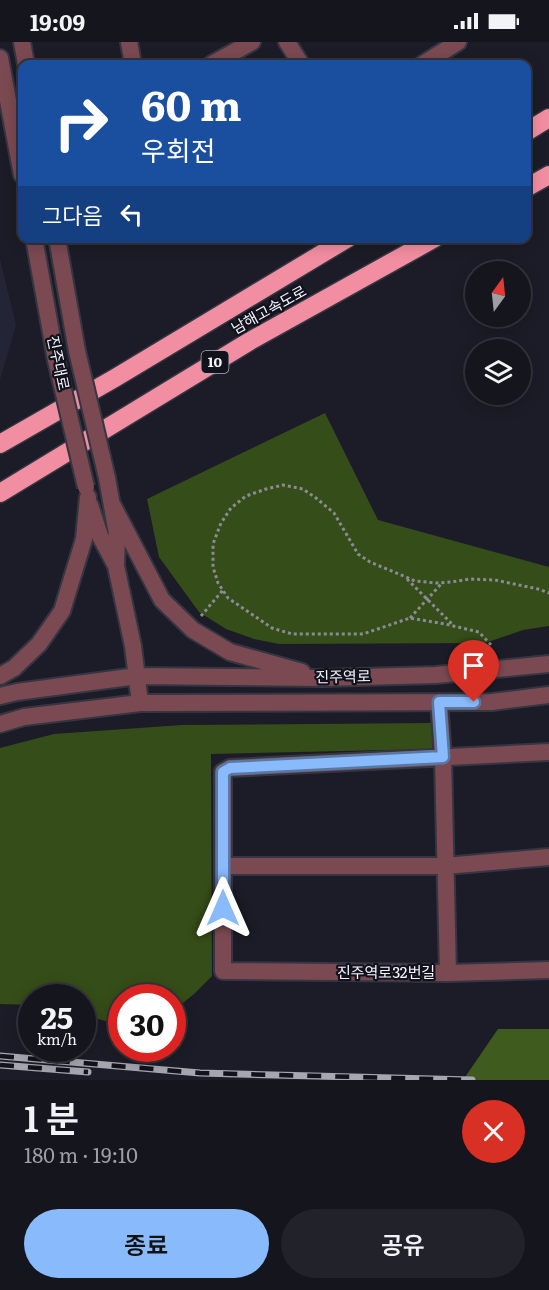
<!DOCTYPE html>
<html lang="ko">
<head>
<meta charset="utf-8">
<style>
	:root { --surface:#14151d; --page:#21222a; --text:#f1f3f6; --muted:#9d9fa4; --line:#33343b; --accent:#89bafc }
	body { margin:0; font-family:Literata,"Noto Sans KR",serif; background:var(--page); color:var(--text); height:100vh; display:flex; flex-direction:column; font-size:22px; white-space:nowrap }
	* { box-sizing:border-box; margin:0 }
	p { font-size:20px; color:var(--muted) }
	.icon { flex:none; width:33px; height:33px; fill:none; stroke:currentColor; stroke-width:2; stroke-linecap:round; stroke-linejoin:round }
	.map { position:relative; height:1038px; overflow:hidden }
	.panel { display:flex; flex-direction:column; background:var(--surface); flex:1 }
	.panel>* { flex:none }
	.guide { position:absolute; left:18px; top:18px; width:513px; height:183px; border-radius:12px; box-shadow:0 3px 15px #0003,0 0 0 2px var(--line); background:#1a4fa0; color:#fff; overflow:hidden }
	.needle { width:39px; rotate:15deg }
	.controls { position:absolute; left:465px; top:219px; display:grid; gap:12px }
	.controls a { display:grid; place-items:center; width:66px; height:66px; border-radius:50%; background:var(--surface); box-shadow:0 3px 15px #0003,0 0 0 2px var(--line); font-size:30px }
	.speed { position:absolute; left:18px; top:942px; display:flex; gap:12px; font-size:30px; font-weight:700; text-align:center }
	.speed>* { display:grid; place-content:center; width:78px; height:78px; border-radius:50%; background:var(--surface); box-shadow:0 3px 15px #0003,0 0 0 2px var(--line); line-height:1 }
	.speed small { font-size:15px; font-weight:400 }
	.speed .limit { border:9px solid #d22; background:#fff; color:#111 }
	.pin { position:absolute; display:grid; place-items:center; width:51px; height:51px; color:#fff; margin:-62px -26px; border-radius:50% 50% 50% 0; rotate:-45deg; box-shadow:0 0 6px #0007 }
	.pin .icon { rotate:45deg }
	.me { position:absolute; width:66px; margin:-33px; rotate:0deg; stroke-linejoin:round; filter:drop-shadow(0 0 4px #0008) }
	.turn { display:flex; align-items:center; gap:21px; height:126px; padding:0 24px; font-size:27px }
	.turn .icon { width:78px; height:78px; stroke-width:2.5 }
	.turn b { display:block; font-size:42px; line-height:51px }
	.then { display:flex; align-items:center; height:57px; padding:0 24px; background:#0003; gap:12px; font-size:22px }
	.round { display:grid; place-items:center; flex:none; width:63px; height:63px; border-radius:32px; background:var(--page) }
	.head { display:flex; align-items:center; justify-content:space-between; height:102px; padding:0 24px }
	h1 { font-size:36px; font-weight:600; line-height:45px }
	.cta { display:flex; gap:12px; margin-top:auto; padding:12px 24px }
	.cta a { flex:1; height:69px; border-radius:36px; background:var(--accent); color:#111; font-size:24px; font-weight:600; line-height:69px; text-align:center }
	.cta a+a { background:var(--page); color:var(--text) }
	.status { display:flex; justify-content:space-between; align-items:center; height:42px; padding:0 30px; background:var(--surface); direction:ltr }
	.status svg { height:16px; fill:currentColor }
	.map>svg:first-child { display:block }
</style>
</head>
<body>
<div class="status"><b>19:09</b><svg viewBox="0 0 49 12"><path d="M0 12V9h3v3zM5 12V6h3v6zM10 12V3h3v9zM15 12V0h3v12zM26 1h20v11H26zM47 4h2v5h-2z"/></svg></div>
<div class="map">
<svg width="549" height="1038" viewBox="0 0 549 1038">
	<rect width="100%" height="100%" fill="#1b1c27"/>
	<path fill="#232435" d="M0,217L16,283L0,338Z"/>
	<path fill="#354d18" d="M325,371L378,478L549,525V584L523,588L485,601L279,602L254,597L226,587L199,570L159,515L147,457Z
		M432,681V707L211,712L212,934L194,952L173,969L172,956H122L121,983L83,973L82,956H32L31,963L0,962V706L54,692L182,683Z"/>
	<path fill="#3f5b1e" d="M498,987H549V1038H463Z"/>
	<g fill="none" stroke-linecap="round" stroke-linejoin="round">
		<defs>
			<path id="minor" d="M22,0L26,22
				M129,0L133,22
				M287,0L301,22
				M0,16L22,133
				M212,22L252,0
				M423,22L458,0
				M34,196L56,318
				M57,196L77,309
				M107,436L117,492L116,524L133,604L140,661
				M112,462L162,558L193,588L230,610L302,630
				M90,463L100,494L115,522
				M0,634L14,626L39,602L62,569L84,497L88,455
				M0,654L17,650L137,634L323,636L436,633L549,622
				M439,660L443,715L448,931
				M0,682L24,675L140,661L492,660L549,653
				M549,710L230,726L223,730V929L448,931L549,928
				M223,824H445L549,815"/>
			<path id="highway" d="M526,90L549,76
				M526,146L549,133
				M0,402L115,336L348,196
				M0,451L250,299L435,196"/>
		</defs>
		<use href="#minor" stroke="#353641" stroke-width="20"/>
		<use href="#highway" stroke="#353641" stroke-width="21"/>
		<path stroke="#8a8b94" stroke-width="3" stroke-dasharray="3 3" stroke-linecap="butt" d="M407,537L453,583
			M201,574L223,548
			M410,576L443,540
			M491,603L479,590L445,582L410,576L363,592H292L272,586L228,556L218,541L213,525V502L221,481L231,466L246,454L266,447L283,443L303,447L316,456L334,471L358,512L370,520L406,535L415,539L436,541L451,540L470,537L495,538L538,547L549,551"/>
		<use href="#minor" stroke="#7b4952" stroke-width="16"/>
		<use href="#highway" stroke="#f28ea1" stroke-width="18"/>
		<defs>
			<path id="rail" d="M0,1014L200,1031L472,1038
				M0,1023L88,1030"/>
		</defs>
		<use href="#rail" stroke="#a5a6af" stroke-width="7"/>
		<use href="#rail" stroke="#12121d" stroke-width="4.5" stroke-dasharray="14" stroke-linecap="butt"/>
		<defs>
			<path id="minor-bridge" d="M77,309L107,436
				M56,318L86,445"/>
		</defs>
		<use href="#minor-bridge" stroke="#353641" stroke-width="20" stroke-linecap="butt"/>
		<use href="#minor-bridge" stroke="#7b4952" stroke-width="16"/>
	</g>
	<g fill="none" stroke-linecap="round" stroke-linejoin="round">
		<defs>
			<path id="route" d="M223,866V730L230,726L443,715L439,660H474"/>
		</defs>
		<use href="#route" stroke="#5979a4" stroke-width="15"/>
		<use href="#route" stroke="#89bafc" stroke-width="10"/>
	</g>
	<g text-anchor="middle" stroke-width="4.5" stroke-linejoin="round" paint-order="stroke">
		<rect fill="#12121d" stroke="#b0b0b9" stroke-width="1.5" x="201.5" y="309" width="27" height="22" rx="4.5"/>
		<g font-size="14" font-weight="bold" fill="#f3f4fc">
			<text x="215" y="325">10</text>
		</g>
		<g font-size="15" fill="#f3f4fc" stroke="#12121d">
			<text transform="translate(269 268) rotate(-29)" y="5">남해고속도로</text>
			<text transform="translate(58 321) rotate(78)" y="5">진주대로</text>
			<text transform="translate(343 635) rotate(-1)" y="5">진주역로</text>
			<text x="386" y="936">진주역로32번길</text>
		</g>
	</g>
</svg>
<div class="controls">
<a><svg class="needle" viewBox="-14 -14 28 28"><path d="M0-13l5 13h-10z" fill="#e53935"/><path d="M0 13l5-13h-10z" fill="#9d9fa4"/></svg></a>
<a><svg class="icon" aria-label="layers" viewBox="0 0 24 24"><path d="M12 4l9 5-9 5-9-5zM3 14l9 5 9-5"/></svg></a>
</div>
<div class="speed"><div>25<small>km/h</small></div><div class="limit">30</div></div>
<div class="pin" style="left:474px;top:660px;background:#d93025"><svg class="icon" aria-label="arrive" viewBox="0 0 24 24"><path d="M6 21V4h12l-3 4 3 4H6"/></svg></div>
<svg class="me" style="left:223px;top:866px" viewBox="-20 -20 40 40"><path d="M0-17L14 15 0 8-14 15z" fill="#89bafc" stroke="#fff" stroke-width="4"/></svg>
<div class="guide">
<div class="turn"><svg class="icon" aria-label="right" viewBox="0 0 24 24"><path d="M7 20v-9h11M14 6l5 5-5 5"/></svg><div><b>60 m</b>우회전</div></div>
<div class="then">그다음<svg class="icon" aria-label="left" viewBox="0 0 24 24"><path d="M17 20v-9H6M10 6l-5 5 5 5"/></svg></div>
</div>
</div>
<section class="panel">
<div class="head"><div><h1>1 분</h1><p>180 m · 19:10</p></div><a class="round" style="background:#d93025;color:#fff"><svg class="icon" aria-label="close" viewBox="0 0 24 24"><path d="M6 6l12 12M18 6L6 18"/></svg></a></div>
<div class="cta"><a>종료</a><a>공유</a></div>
</section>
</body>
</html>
